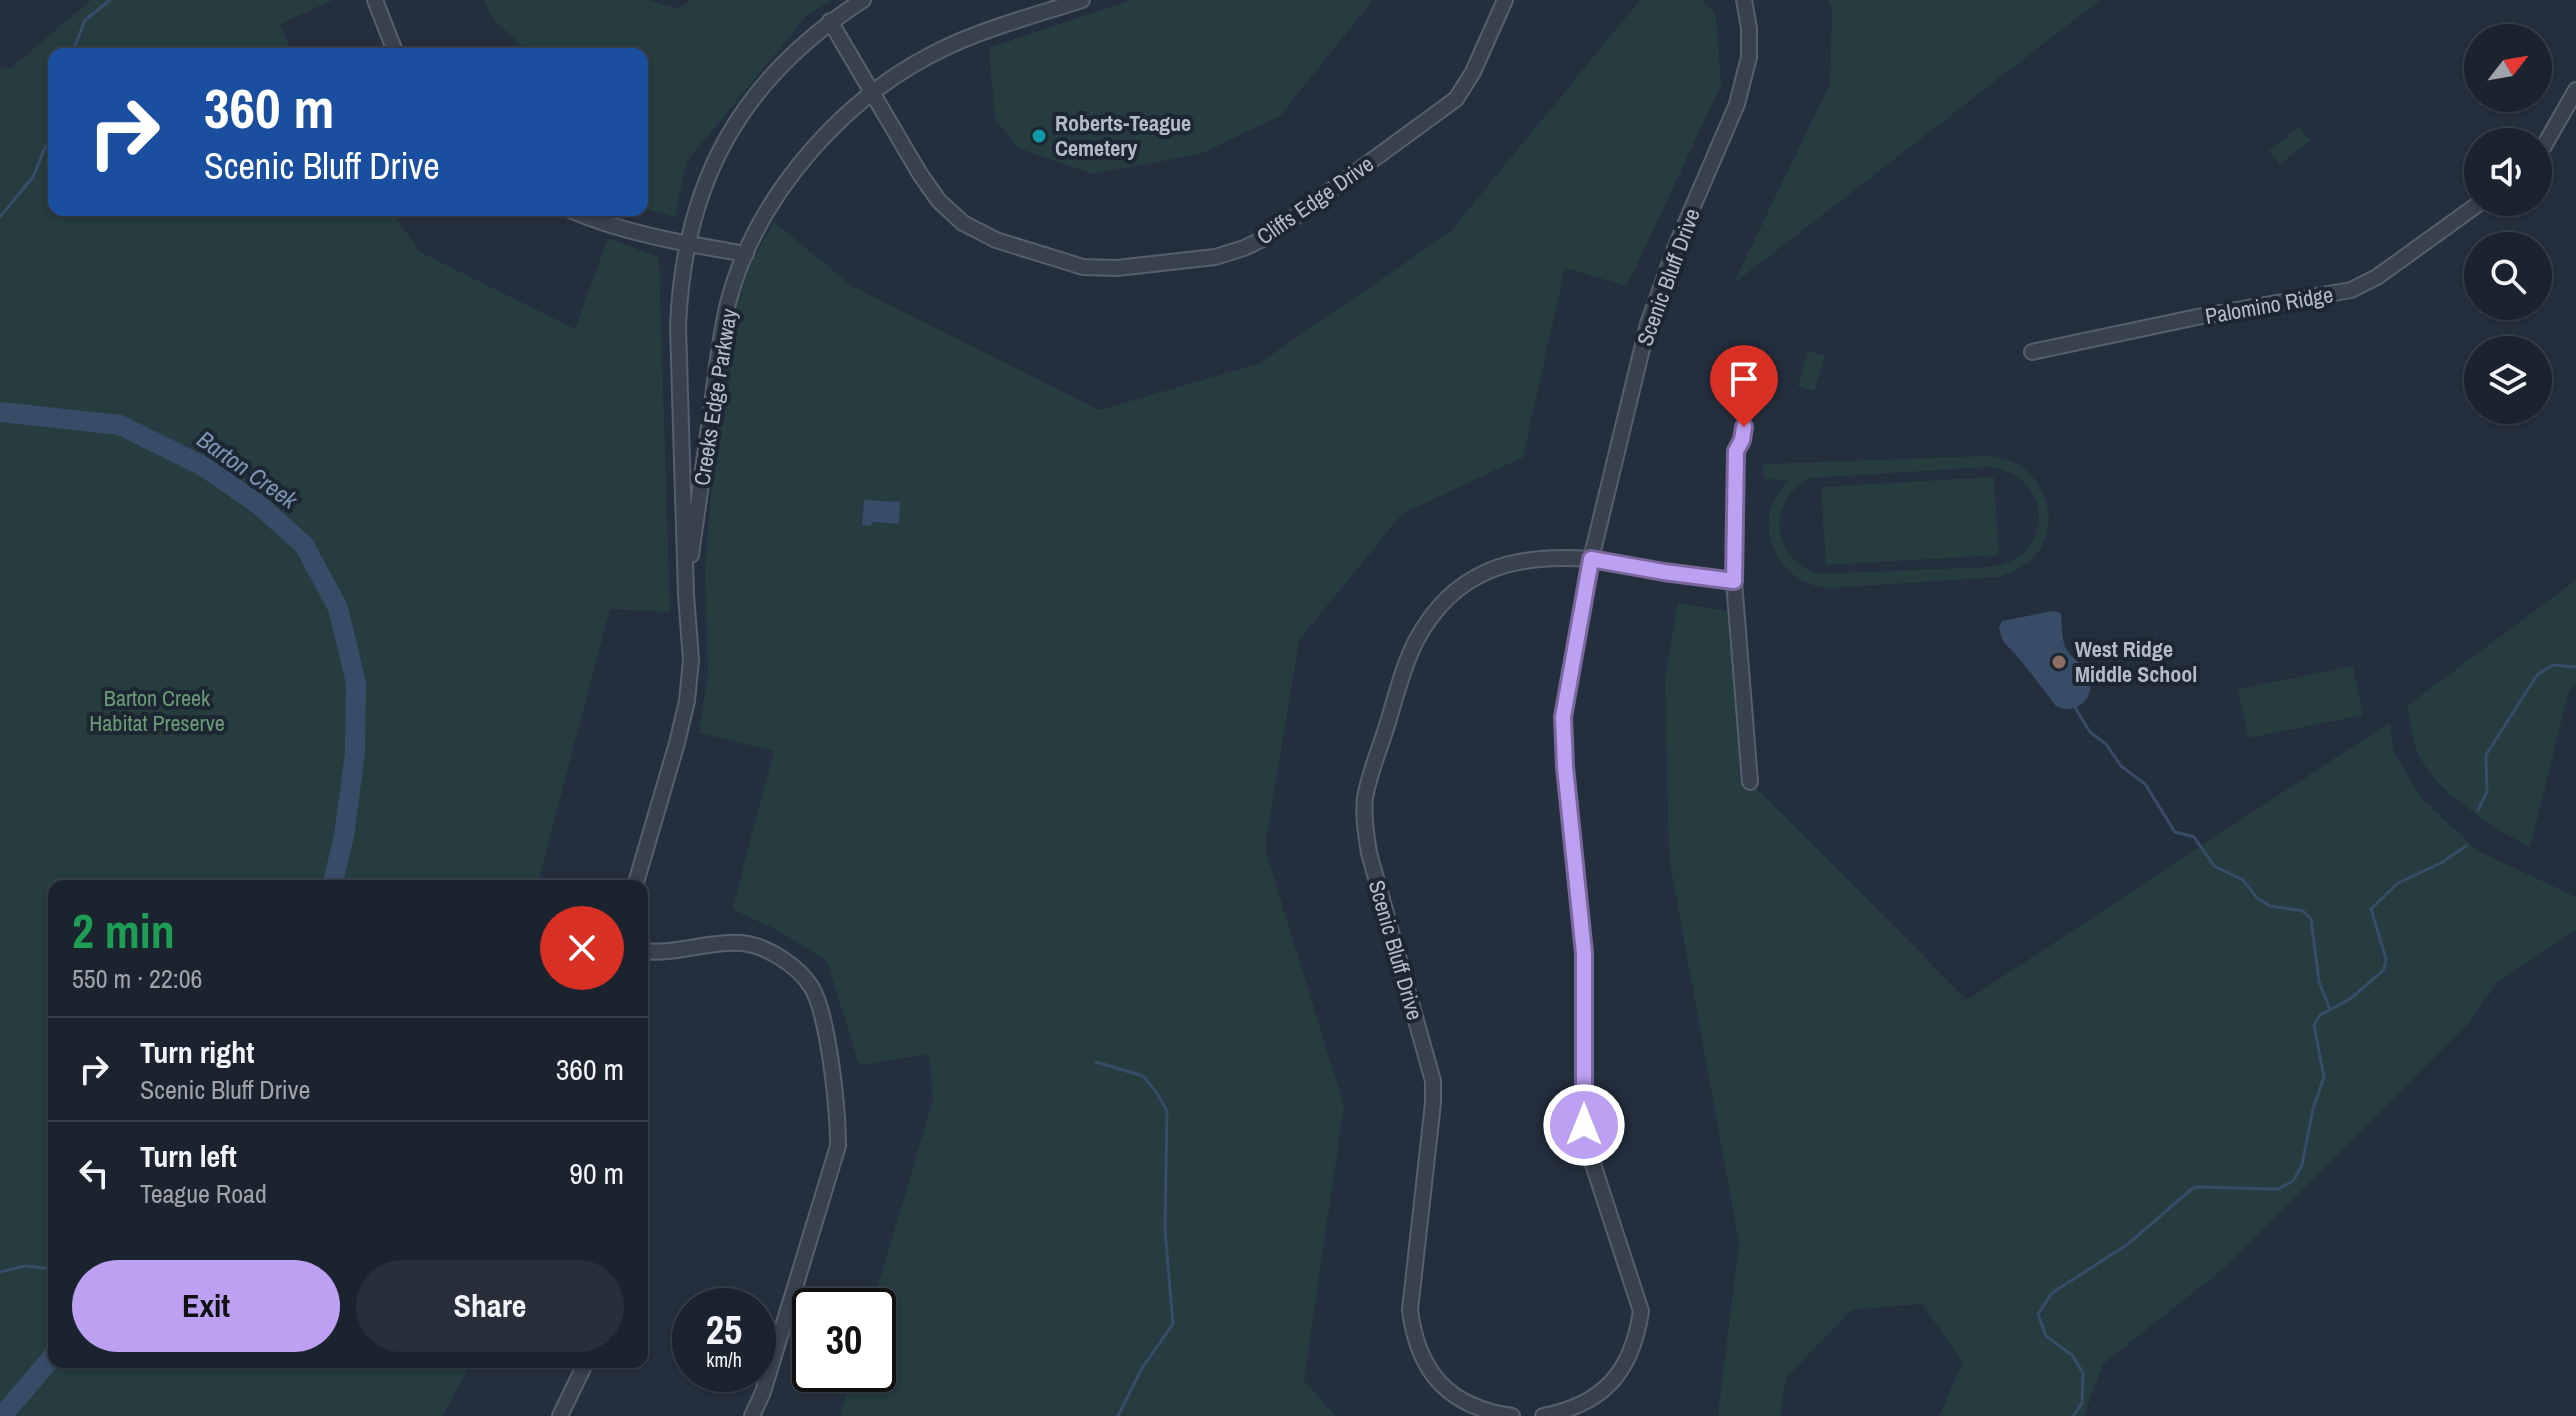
<!DOCTYPE html>
<html lang="en">
<head>
<meta charset="utf-8">
<style>
	:root { --surface:#1b232e; --page:#282f3a; --text:#f1f3f6; --muted:#a0a4aa; --line:#39404a; --accent:#bca0f2 }
	body { margin:0; font-family:"Archivo Narrow",sans-serif; background:var(--page); color:var(--text); height:100vh; display:flex; flex-direction:column; font-size:30px; white-space:nowrap }
	* { box-sizing:border-box; margin:0 }
	p { font-size:26px; color:var(--muted) }
	.icon { flex:none; width:44px; height:44px; fill:none; stroke:currentColor; stroke-width:2; stroke-linecap:round; stroke-linejoin:round }
	.map { position:relative; flex:1; overflow:hidden }
	.sheet { position:absolute; left:48px; top:880px; width:600px; height:488px; display:flex; flex-direction:column; background:var(--surface); border-radius:16px; box-shadow:0 2px 6px #0004,0 0 0 2px var(--line) }
	.sheet>* { flex:none }
	.banner { position:absolute; left:48px; top:48px; width:600px; height:168px; border-radius:16px; box-shadow:0 2px 6px #0004,0 0 0 2px var(--line); background:#1a4fa0; color:#fff; overflow:hidden }
	.needle { width:52px; rotate:59deg }
	.buttons { position:absolute; left:2464px; top:24px; display:grid; gap:16px }
	.buttons a { display:grid; place-items:center; width:88px; height:88px; border-radius:50%; background:var(--surface); box-shadow:0 2px 6px #0004,0 0 0 2px var(--line); font-size:40px }
	.speed { position:absolute; left:672px; top:1288px; display:flex; gap:16px; font-size:40px; font-weight:700; text-align:center }
	.speed>* { display:grid; place-content:center; width:104px; height:104px; border-radius:50%; background:var(--surface); box-shadow:0 2px 6px #0004,0 0 0 2px var(--line); line-height:1 }
	.speed small { font-size:20px; font-weight:400 }
	.speed .limit { border:4px solid #111; border-radius:12px; background:#fff; color:#111 }
	.pin { position:absolute; display:grid; place-items:center; width:68px; height:68px; color:#fff; margin:-82px -34px; border-radius:50% 50% 50% 0; rotate:-45deg; box-shadow:0 0 8px #0007 }
	.pin .icon { rotate:45deg }
	.me { position:absolute; width:88px; margin:-44px; rotate:0deg; stroke-linejoin:round; filter:drop-shadow(0 0 6px #0008) }
	.turn { display:flex; align-items:center; gap:28px; height:168px; padding:0 24px; font-size:36px }
	.turn .icon { width:104px; height:104px; stroke-width:2.5 }
	.turn b { display:block; font-size:56px; line-height:68px }
	.round { display:grid; place-items:center; flex:none; width:84px; height:84px; border-radius:42px; background:var(--page) }
	.overview { display:flex; align-items:center; justify-content:space-between; height:136px; padding:0 24px }
	h1 { font-size:48px; font-weight:700; line-height:60px; color:#1e9e55 }
	.cta { display:flex; gap:16px; margin-top:auto; padding:16px 24px }
	.cta a { flex:1; height:92px; border-radius:48px; background:var(--accent); color:#111; font-size:32px; font-weight:700; line-height:92px; text-align:center }
	.cta a+a { background:var(--page); color:var(--text) }
	ul { padding:0; list-style:none }
	li { display:flex; align-items:center; gap:24px; height:104px; padding:0 24px; border-top:2px solid var(--line) }
	li div { flex:1 }
	li b { display:block; font-size:30px }
	li em { font-style:normal }
	.map>svg:first-child { display:block }
</style>
</head>
<body>
<div class="map">
<svg width="2576" height="1416" viewBox="0 0 2576 1416">
	<rect width="100%" height="100%" fill="#242f3e"/>
	<path fill="#263c3f" fill-rule="evenodd" d="M91,0H333L280,24L292,54H54V210H390L420,252L575,329L608,238L659,257L670,612L610,609L537,886H54V1362H471L443,1416H0V69L11,68Z
		M484,0H648L678,9L691,0H833L808,14L687,161L675,217L642,208V144L644,137L642,136V54H531L493,19Z
		M1131,0H1373L1280,116L1200,154L1092,174L1018,148L995,119L989,48Z
		M1640,0H1703L1716,15L1721,85L1627,286L1565,268L1523,457L1402,514L1299,640L1265,849L1344,1106L1304,1381L1336,1416H840L852,1374H878V1306H872L933,1100L929,1054L859,1065L827,961L777,930L732,909L774,751L699,733L708,673L705,569L712,483H708C717,412 721,338 748,271C754,254 765,238 774,222L852,286L1099,410L1258,364L1450,232Z
		M1828,0H2100L1733,284L1830,84L1832,8Z
		M2299,127L2310,141L2280,164L2269,151Z
		M1808,351L1825,356L1814,391L1798,386Z
		M1987,456C1997,458 2009,459 2017,464C2048,483 2060,525 2036,555C2026,567 2012,572 1999,577L1830,588C1822,587 1813,586 1805,582C1777,568 1759,531 1774,501C1777,493 1784,486 1789,480L1764,479L1763,464ZM1988,467C2055,472 2056,561 1989,567L1819,574C1771,559 1765,502 1810,478Z
		M1994,477L1999,555L1826,565L1821,487Z
		M2576,580V684L2569,690L2530,848C2494,827 2438,794 2419,756C2412,741 2411,722 2407,706Z
		M1678,603L1729,611L1741,779L1753,785L1967,1000L2390,722L2393,750L2421,798L2478,851L2576,897V930L2497,983L2465,1027L2228,1265L2103,1364L2084,1416H1939L1963,1362L1922,1304L1851,1310L1786,1378L1780,1416H1718L1739,1243L1669,857L1665,678Z
		M2353,666L2363,715L2248,738L2238,689Z"/>
	<path fill="#394c67" d="M864,500L900,502L899,524L872,522L871,526L862,525Z
		M2053,611L2061,613C2062,624 2061,641 2067,650C2072,659 2083,664 2088,673C2099,695 2076,717 2056,706L2023,663L2003,641L1999,628L2002,621Z"/>
	<g fill="none" stroke-linecap="round" stroke-linejoin="round">
		<path stroke="#394c67" stroke-width="3" d="M72,54L85,20L110,0
			M0,217L33,177L44,150L54,133
			M2074,706L2090,732L2106,744L2121,766L2145,784L2175,832L2194,837L2214,866L2243,880L2257,898L2270,906L2303,911L2311,919L2319,982L2330,1009
			M2478,810L2487,792L2486,755L2537,675L2553,665L2576,667
			M1096,1062L1143,1076L1157,1093L1167,1111L1165,1230L1173,1324L1142,1368L1118,1416
			M0,1272L25,1266L54,1269
			M2073,1416L2082,1403L2083,1373L2072,1355L2046,1336L2038,1314L2052,1293L2128,1244L2194,1187L2278,1189L2293,1181L2302,1165L2313,1109L2324,1077L2314,1025L2320,1015L2350,999L2384,970L2386,959L2371,909L2398,883L2441,863L2466,846"/>
		<path stroke="#394c67" stroke-width="20" d="M0,412L120,425L203,466L258,504L304,545L338,608L356,683L355,753L344,836L332,886
			M2,1416L54,1355"/>
		<defs>
			<path id="minor" d="M375,0L396,54
				M830,21L920,174L939,201L963,223L996,240L1083,267L1117,268L1215,257L1244,248L1267,237L1456,99L1473,72L1505,0
				M2538,151L2544,146L2576,90
				M570,210C625,234 687,244 746,254
				M2032,352L2197,317L2351,290L2377,277L2481,202
				M1744,427L1742,440L1736,451L1734,581L1750,782
				M691,555C698,505 705,455 712,405C716,371 720,337 728,303C757,193 847,92 951,45C993,26 1039,14 1082,0
				M1734,581L1664,572L1591,559L1648,324L1676,246L1737,104L1749,57V28L1744,0
				M635,886L677,743L687,701L691,660L686,595L678,326C684,182 740,79 863,0
				M642,951C675,955 707,941 741,943C766,945 799,966 812,988C829,1018 838,1111 838,1146L763,1392L752,1416
				M560,1416L586,1362
				M1512,1416C1449,1407 1418,1373 1410,1310L1433,1103V1081L1369,853C1366,835 1363,816 1365,798C1369,773 1381,746 1388,722C1396,696 1403,666 1416,641C1454,569 1515,553 1591,559L1563,717L1565,767L1584,953V1125L1589,1152L1641,1311C1632,1372 1604,1404 1543,1416"/>
		</defs>
		<use href="#minor" stroke="#565f6c" stroke-width="18"/>
		<use href="#minor" stroke="#38414e" stroke-width="14"/>
	</g>
	<g fill="none" stroke-linecap="round" stroke-linejoin="round">
		<defs>
			<path id="route" d="M1584,1125V953L1565,767L1563,717L1591,559L1664,572L1734,581L1736,451L1742,440L1744,427"/>
		</defs>
		<use href="#route" stroke="#7a689d" stroke-width="20"/>
		<use href="#route" stroke="#bca0f2" stroke-width="14"/>
	</g>
	<circle fill="#0f9aa8" stroke="#1d2633" stroke-width="3" cx="1039" cy="136" r="8"/>
	<circle fill="#8d6e63" stroke="#1d2633" stroke-width="3" cx="2059" cy="662" r="8"/>
	<g text-anchor="middle" stroke-width="8" stroke-linejoin="round" paint-order="stroke">
		<g font-size="22" font-weight="bold" fill="#b4bcc9" stroke="#1d2633" text-anchor="start">
			<text x="1055" y="131">Roberts-Teague<tspan x="1055" dy="25">Cemetery</tspan></text>
			<text x="2075" y="657">West Ridge<tspan x="2075" dy="25">Middle School</tspan></text>
		</g>
		<g font-size="22" fill="#b4bcc9" stroke="#1d2633">
			<text transform="translate(1315 200) rotate(-35)" y="8">Cliffs Edge Drive</text>
			<text transform="translate(1668 277) rotate(-70)" y="8">Scenic Bluff Drive</text>
			<text transform="translate(2269 305) rotate(-10)" y="8">Palomino Ridge</text>
			<text transform="translate(715 397) rotate(-81)" y="8">Creeks Edge Parkway</text>
			<text transform="translate(1396 950) rotate(74)" y="8">Scenic Bluff Drive</text>
		</g>
		<g font-size="22" fill="#6b9a76" stroke="#1d2633">
			<text x="157" y="706">Barton Creek<tspan x="157" dy="25">Habitat Preserve</tspan></text>
		</g>
		<g font-size="24" font-style="italic" fill="#7c92b1" stroke="#1d2633">
			<text transform="translate(247 470) rotate(35)" y="8">Barton Creek</text>
		</g>
	</g>
</svg>
<div class="buttons">
<a><svg class="needle" viewBox="-14 -14 28 28"><path d="M0-13l5 13h-10z" fill="#e53935"/><path d="M0 13l5-13h-10z" fill="#a0a4aa"/></svg></a>
<a><svg class="icon" aria-label="sound" viewBox="0 0 24 24"><path d="M4 9h4l5-4v14l-5-4H4zM17 9q2 3 0 6"/></svg></a>
<a><svg class="icon" aria-label="search" viewBox="0 0 24 24"><circle cx="10" cy="10" r="6"/><path d="M15 15l6 6"/></svg></a>
<a><svg class="icon" aria-label="layers" viewBox="0 0 24 24"><path d="M12 4l9 5-9 5-9-5zM3 14l9 5 9-5"/></svg></a>
</div>
<div class="speed"><div>25<small>km/h</small></div><div class="limit">30</div></div>
<div class="pin" style="left:1744px;top:427px;background:#d93025"><svg class="icon" aria-label="arrive" viewBox="0 0 24 24"><path d="M6 21V4h12l-3 4 3 4H6"/></svg></div>
<svg class="me" style="left:1584px;top:1125px" viewBox="-20 -20 40 40"><circle r="17" fill="#bca0f2" stroke="#fff" stroke-width="3"/><path d="M0-11L8 9 0 5-8 9z" fill="#fff"/></svg>
<div class="banner">
<div class="turn"><svg class="icon" aria-label="right" viewBox="0 0 24 24"><path d="M7 20v-9h11M14 6l5 5-5 5"/></svg><div><b>360 m</b>Scenic Bluff Drive</div></div>
</div>
<section class="sheet">
<div class="overview"><div><h1>2 min</h1><p>550 m · 22:06</p></div><a class="round" style="background:#d93025;color:#fff"><svg class="icon" aria-label="close" viewBox="0 0 24 24"><path d="M6 6l12 12M18 6L6 18"/></svg></a></div>
<ul>
<li><svg class="icon" aria-label="right" viewBox="0 0 24 24"><path d="M7 20v-9h11M14 6l5 5-5 5"/></svg><div><b>Turn right</b><p>Scenic Bluff Drive</p></div><em>360 m</em></li>
<li><svg class="icon" aria-label="left" viewBox="0 0 24 24"><path d="M17 20v-9H6M10 6l-5 5 5 5"/></svg><div><b>Turn left</b><p>Teague Road</p></div><em>90 m</em></li>
</ul>
<div class="cta"><a>Exit</a><a>Share</a></div>
</section>
</div>
</body>
</html>
